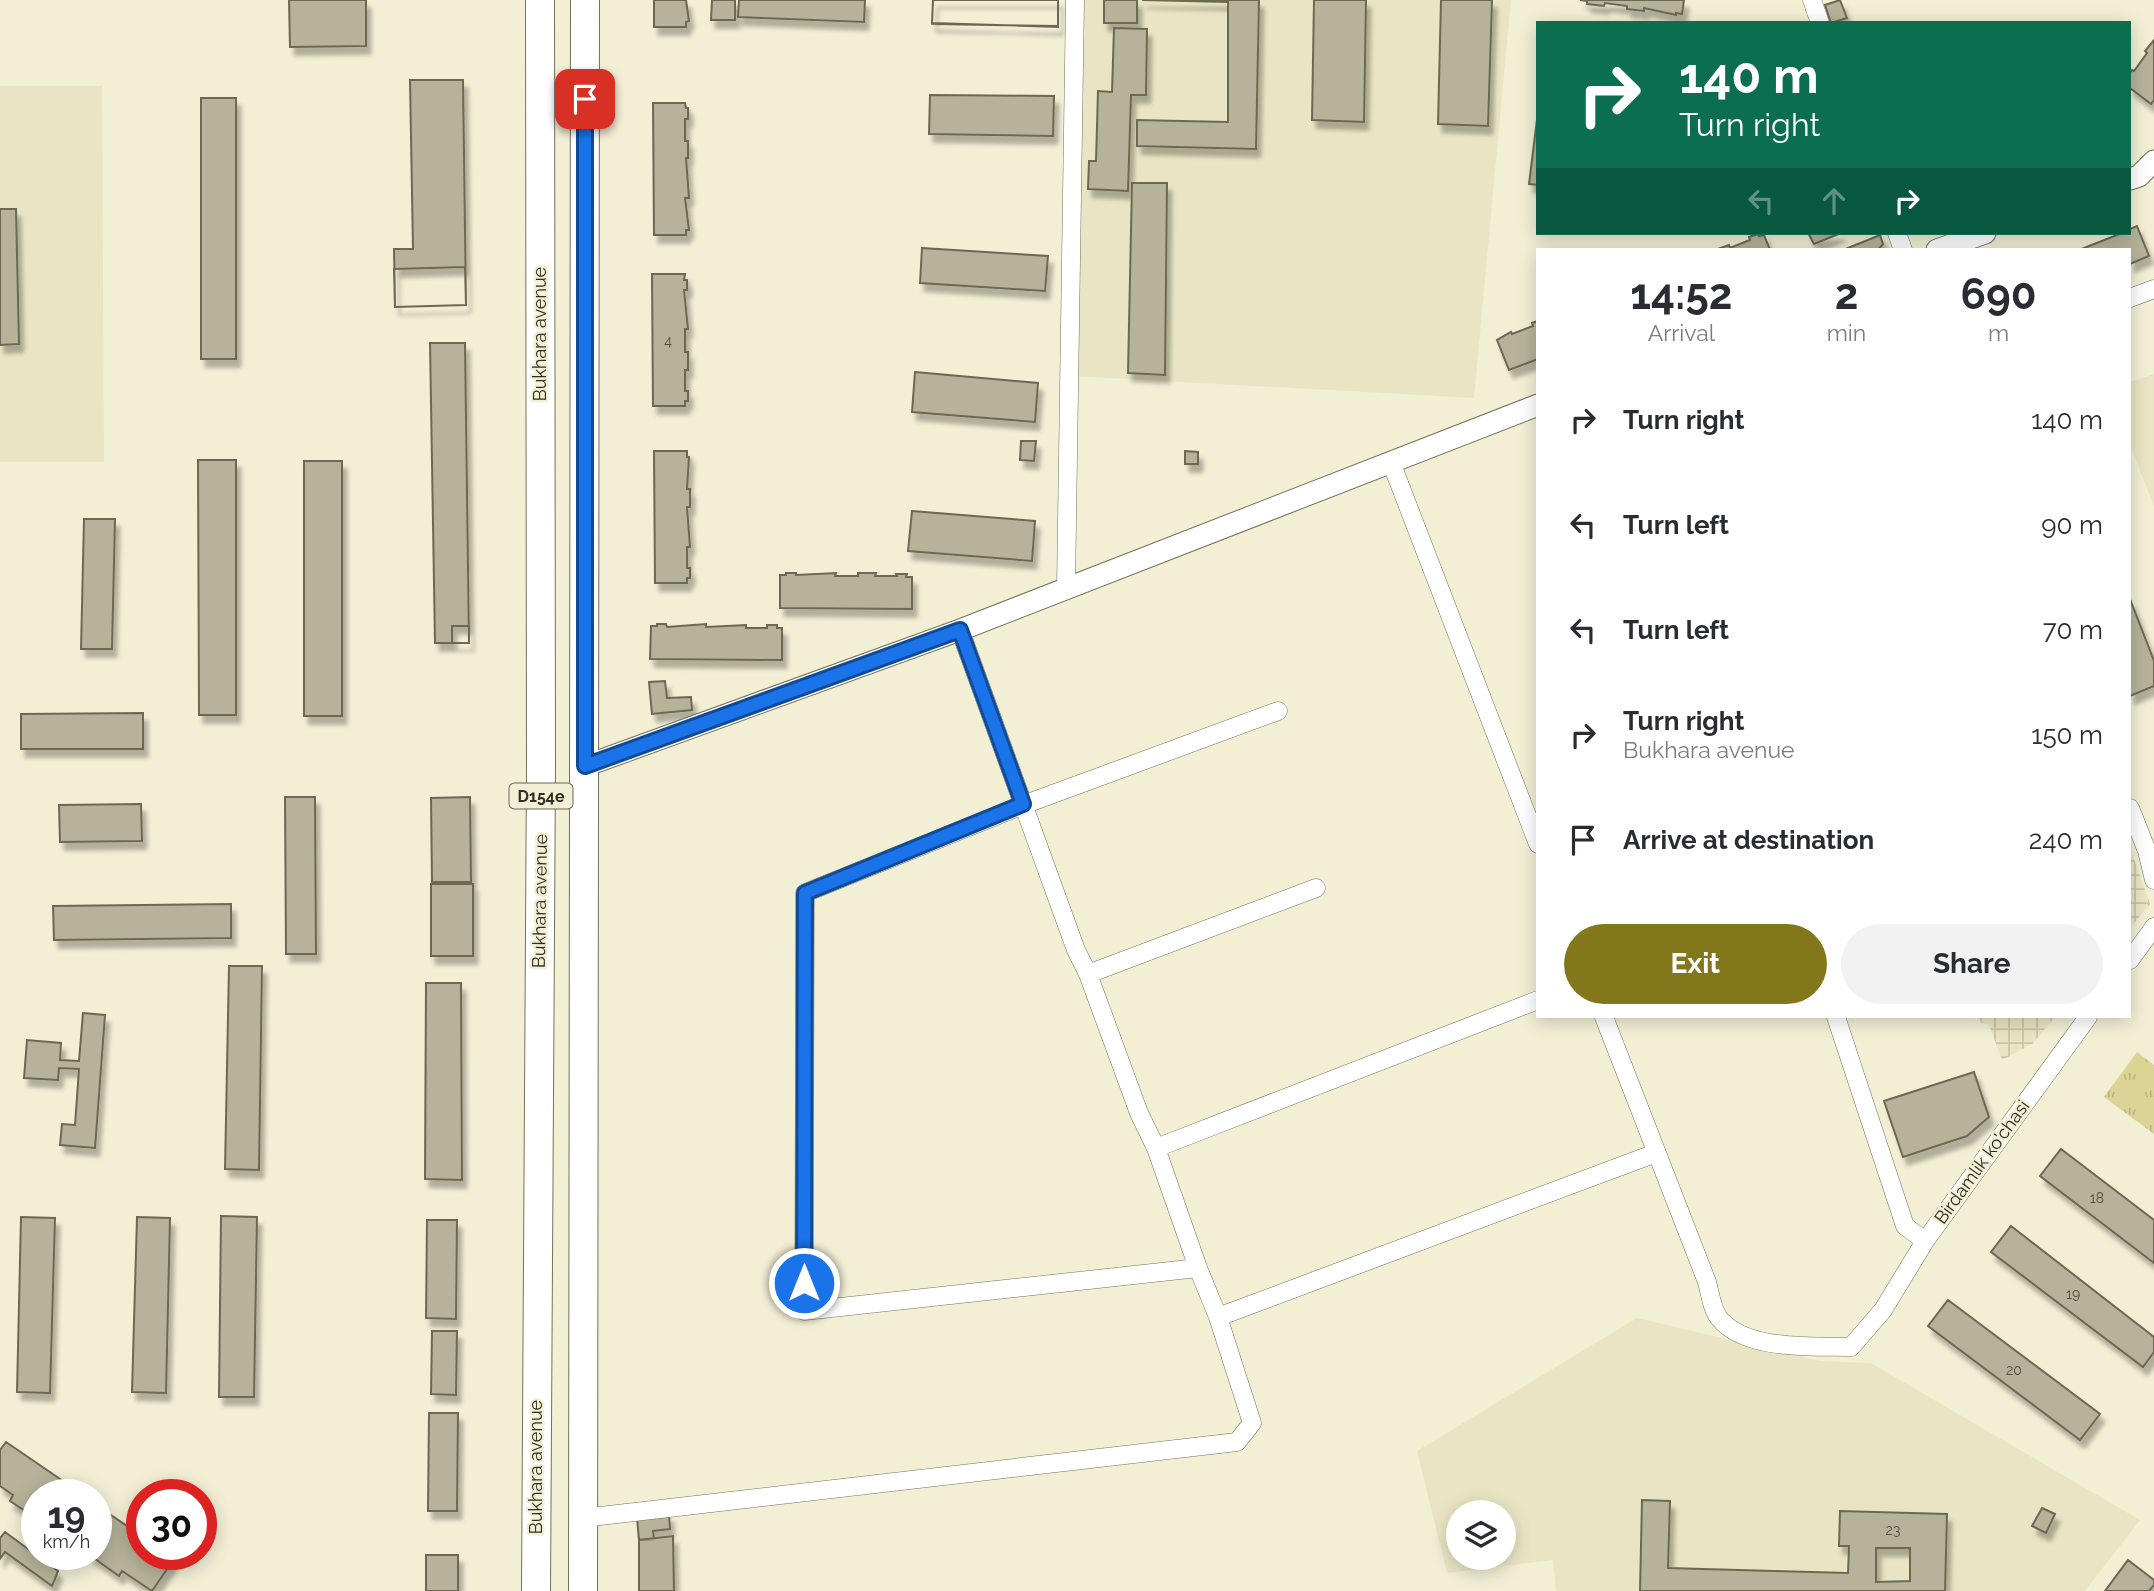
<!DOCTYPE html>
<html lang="en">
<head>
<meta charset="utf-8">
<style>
	:root { --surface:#fff; --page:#f2f2f3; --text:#2b2b33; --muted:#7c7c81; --accent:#83771b }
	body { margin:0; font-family:Raleway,sans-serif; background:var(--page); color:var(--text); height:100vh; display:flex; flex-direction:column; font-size:26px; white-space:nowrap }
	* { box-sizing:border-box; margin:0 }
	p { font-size:23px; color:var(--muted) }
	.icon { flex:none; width:38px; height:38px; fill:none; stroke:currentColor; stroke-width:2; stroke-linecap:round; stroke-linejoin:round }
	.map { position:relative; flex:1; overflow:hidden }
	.sheet { position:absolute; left:1536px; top:248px; width:595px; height:770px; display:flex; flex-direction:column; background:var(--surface); border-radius:0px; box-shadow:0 4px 18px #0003 }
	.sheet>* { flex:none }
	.top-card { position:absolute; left:1536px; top:21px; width:595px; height:214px; border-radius:0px; box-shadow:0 4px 18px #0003; background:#0b6e4f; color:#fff; overflow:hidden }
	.buttons { position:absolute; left:1446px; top:1500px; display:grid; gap:14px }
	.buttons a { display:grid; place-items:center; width:70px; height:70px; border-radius:50%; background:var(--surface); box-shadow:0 4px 18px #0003; font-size:35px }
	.speed { position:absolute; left:21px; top:1479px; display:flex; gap:14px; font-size:35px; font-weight:700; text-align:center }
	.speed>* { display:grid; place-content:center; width:91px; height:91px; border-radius:50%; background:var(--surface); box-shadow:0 4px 18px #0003; line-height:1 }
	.speed small { font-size:18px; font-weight:400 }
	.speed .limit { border:10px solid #d22; background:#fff; color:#111 }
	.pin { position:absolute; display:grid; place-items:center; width:60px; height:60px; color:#fff; margin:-30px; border-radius:14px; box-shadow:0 4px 10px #0006 }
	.me { position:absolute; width:77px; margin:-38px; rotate:0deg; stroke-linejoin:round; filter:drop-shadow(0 0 5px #0008) }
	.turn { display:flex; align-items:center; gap:24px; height:147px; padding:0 28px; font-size:32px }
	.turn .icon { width:91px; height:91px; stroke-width:2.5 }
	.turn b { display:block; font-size:49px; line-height:60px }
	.lanes { display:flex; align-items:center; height:66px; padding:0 28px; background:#0003; justify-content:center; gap:35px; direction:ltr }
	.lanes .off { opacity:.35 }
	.eta { display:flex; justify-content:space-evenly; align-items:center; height:119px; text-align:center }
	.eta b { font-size:42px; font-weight:700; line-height:49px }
	.cta { display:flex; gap:14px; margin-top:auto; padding:14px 28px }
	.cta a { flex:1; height:80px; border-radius:42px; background:var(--accent); color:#fff; font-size:28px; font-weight:700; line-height:80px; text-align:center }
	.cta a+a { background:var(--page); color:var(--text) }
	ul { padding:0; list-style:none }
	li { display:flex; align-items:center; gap:21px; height:105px; padding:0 28px }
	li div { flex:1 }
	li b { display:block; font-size:26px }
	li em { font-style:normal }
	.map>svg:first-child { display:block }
</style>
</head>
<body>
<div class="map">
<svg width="2154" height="1591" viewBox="0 0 2154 1591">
	<defs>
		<pattern id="industrial-grid" width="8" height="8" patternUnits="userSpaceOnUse" patternTransform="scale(1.75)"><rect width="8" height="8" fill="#e9e5c4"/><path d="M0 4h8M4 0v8" fill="none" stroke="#c8c5a8"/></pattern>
		<pattern id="grass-tufts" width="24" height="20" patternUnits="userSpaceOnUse" patternTransform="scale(1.75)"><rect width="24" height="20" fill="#dbd496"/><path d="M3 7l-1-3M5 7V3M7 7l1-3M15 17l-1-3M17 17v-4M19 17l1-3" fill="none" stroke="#bcb681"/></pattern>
		<filter id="shadow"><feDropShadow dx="4.5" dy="8" stdDeviation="2" flood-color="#0004"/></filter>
	</defs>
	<rect width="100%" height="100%" fill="#f2efd5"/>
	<path fill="#e9e5c4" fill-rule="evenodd" d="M1081,0H1511L1474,398L1073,376Z
		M0,86H102L104,462H0Z
		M2154,374V506L2130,445V382Z
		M1637,1318L1820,1361L1871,1363L2140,1520L2085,1591H1556L1553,1560L1447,1573L1417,1451ZM1458,1512H1503V1558H1458Z"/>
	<path fill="url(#industrial-grid)" d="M2130,848L2150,904L2130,928Z
		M1979,1017H2055L2032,1044L2002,1060L1989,1025L1981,1023Z"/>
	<path fill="url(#grass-tufts)" d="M2137,1052L2154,1065V1134L2104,1097Z"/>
	<path fill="#b6b39a" stroke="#6c6952" stroke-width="2" fill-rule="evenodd" filter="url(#shadow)" d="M289,0H366V46L290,47Z
		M654,0H686L689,21L686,22V27H654Z
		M712,0H735V20H711Z
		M739,0H865L864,22L738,17Z
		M933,0H1058V27L932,23Z
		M933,0H1058V26L932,24Z
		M1104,0H1137V23H1104Z
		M1142,0H1259L1256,149L1137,146V120L1228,122V2Z
		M1314,0H1366L1364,122L1312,120Z
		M1441,0H1492L1488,126L1438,124Z
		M1580,0H1684L1682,14L1676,13V15L1644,8V11L1627,9V6L1605,3L1604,6L1587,4V1Z
		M1840,0L1847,18L1831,23L1825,5Z
		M1114,28L1147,29L1146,95H1131L1128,191L1088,189L1089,161H1096L1098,91L1112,92Z
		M2154,40V100L2151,104L2130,88V73L2132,70L2134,71L2147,53L2145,51Z
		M410,80H463L466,305L395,307L394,249H413Z
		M930,95L1054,96L1053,136L929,134Z
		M201,98H236V359H201Z
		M653,103H685L686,108H688V119H685V141H688V158H686L689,198H685L689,230H686V235H654Z
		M1538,111V185L1529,184Z
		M1132,183H1167L1165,375L1128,373Z
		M0,209H16L19,344L0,345Z
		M2137,226L2149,256L2130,264V250H2079L2122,233H2130V229Z
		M1808,233H1841L1814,244Z
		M1758,234L1759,236L1764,235L1770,250H1715L1729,245L1730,248L1750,240L1749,237Z
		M1880,235L1883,244L1878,250H1843Z
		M922,248L1048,256L1045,291L920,283Z
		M465,267L466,305L395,307L394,269Z
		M652,274H685L684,280H687V290H684L688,329H685V352H688V370H685V391H688V401H685V406H653Z
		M1538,321V359L1509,370L1497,340L1511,332L1512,334L1533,326L1532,323Z
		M430,343H465L469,643H435Z
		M915,372L1038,383L1035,422L912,412Z
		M1021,441H1036L1034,461L1020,460Z
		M654,451H687V457H689L687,489H690V507H687L690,547H687V568H690V578H687V583H655Z
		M1185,451L1198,452V464H1185Z
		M198,460H236V715H199Z
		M304,461H342V716H304Z
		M912,511L1035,521L1032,561L908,551Z
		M84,519H115L112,649H81Z
		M786,573H796V575L836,573L835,576H858V573H876L875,576H897L896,574H907L906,577H912V609L780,608V575H786Z
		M2130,599L2154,661V686L2130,696Z
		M657,624H666L667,627L706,624V627L746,625V628H767V625H777V628H782V660L650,659L651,626H657Z
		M452,626H469V643H452Z
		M665,681L667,698L691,697L692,710L652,714L649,682Z
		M143,713V749H21V714Z
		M285,797H315L316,954H286Z
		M470,797L471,882H432L431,798Z
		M141,804L142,841L60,842L59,805Z
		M431,884H473V956H431Z
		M231,904V938L54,940L53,906Z
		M229,966H262L259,1170L225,1169Z
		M426,983H461L462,1180L425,1179Z
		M83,1013L105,1015L95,1148L60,1145L62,1124L75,1125L79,1069L59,1068L58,1080L24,1078L27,1040L61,1043L60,1060L79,1061Z
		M1974,1072L1989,1117L1967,1136L1903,1157L1884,1101Z
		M2061,1149L2154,1220V1263L2040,1176Z
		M221,1216L257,1217L254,1397H219Z
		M21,1217L55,1218L50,1393L17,1392Z
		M137,1217L170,1218L166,1393L132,1392Z
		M427,1220H457L456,1319L426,1318Z
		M2011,1226L2154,1337V1352L2143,1367L1991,1252Z
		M1948,1300L2100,1414L2080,1440L1928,1326Z
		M432,1331H457L456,1395L431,1394Z
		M429,1413H458L457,1511H428Z
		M6,1442L82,1494H37V1519L10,1501L13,1495L0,1486V1450Z
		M1642,1500L1670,1501L1668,1568L1848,1573L1849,1546H1839L1840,1511L1947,1514L1945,1591H1640ZM1876,1548H1910V1581L1876,1582Z
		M96,1505L142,1536V1554H167L174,1559L152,1591L122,1571L119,1576L88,1554H96Z
		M2042,1508L2055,1514L2046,1533L2032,1526Z
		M669,1514L670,1529L653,1531L654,1539L639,1540L637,1518Z
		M5,1532L58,1571L52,1586L5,1552L0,1559V1538Z
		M673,1536L674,1591H639V1540Z
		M426,1555H458V1591H426Z
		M2128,1560L2154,1580V1585L2149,1591H2105Z"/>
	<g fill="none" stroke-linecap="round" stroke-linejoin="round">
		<defs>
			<path id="minor" d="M1812,0L1820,23
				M1897,233L1903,250
				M2130,298L2154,289
				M1391,462L1538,844
				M1066,587L1075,0
				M2130,808L2147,851L2154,880
				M2130,960L2154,927
				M1088,974L1316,888
				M1604,1017L1707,1282C1710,1293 1712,1309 1719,1318C1745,1351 1813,1346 1851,1347L1883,1310L1925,1241L2088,1017
				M1836,1017L1905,1226L1925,1241
				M1156,1148L1538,1000
				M1198,1268L804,1311L805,893L1023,805L1278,711
				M1218,1317L1656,1153
				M583,1518L1237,1442L1252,1423L1218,1317L1198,1268L1156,1148L1139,1113L1088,974L1076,950L960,630"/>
			<path id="tertiary" d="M2130,179L2139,176L2154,161
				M1937,250L1985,233
				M585,766L960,630L1538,405"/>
			<path id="primary" d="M536,1591L541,766L540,0
				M583,1591L585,0"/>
		</defs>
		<use href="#minor" stroke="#74725b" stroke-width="19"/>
		<use href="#tertiary" stroke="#74725b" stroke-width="23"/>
		<use href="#primary" stroke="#74725b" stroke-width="30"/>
		<use href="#minor" stroke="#fff" stroke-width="18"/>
		<use href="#tertiary" stroke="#fff" stroke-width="21"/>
		<use href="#primary" stroke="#fff" stroke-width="28"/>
	</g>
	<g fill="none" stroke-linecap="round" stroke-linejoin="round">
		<defs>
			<path id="route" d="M585,99V766L960,630L1023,804L805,893L804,1283"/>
		</defs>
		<use href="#route" stroke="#114b97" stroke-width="18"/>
		<use href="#route" stroke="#1a73e8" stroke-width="12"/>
	</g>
	<g text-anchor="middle" stroke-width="5" stroke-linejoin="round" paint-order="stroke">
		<g font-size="14" fill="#504e41">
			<text x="668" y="346">4</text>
			<text x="2097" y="1203">18</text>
			<text x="2073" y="1299">19</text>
			<text x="2014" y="1375">20</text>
			<text x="1893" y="1535">23</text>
		</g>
		<rect fill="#f2efd5" stroke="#696758" stroke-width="2" x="509.5" y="783.5" width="63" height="25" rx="5"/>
		<g font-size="16" font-weight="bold" fill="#2e2d23">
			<text x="541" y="802">D154e</text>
		</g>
		<g font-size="18" fill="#2e2d23" stroke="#f2efd5">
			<text transform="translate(540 334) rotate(-90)" y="6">Bukhara avenue</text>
			<text transform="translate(540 901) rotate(-89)" y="6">Bukhara avenue</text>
			<text transform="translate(1982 1162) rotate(-54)" y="6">Birdamlik ko'chasi</text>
			<text transform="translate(536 1467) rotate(-90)" y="6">Bukhara avenue</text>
		</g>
	</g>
</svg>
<div class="buttons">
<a><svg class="icon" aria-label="layers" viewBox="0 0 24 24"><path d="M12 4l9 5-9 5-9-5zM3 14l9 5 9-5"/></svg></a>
</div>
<div class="speed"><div>19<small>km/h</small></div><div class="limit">30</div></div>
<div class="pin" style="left:585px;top:99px;background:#d93025"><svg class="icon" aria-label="arrive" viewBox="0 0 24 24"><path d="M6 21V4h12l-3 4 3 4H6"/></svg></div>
<svg class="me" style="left:804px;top:1283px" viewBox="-20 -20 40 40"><circle r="17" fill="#1a73e8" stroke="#fff" stroke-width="3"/><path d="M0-11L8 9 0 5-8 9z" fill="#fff"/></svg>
<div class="top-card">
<div class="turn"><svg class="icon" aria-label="right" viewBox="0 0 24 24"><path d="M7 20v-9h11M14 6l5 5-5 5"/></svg><div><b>140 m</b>Turn right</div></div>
<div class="lanes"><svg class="icon off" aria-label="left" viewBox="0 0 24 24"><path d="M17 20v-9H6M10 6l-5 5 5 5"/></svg><svg class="icon off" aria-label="ahead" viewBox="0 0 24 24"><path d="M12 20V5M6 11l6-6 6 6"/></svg><svg class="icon" aria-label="right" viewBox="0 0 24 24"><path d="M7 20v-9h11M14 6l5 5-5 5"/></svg></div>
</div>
<section class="sheet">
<div class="eta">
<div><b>14:52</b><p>Arrival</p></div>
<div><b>2</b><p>min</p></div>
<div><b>690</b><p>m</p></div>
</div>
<ul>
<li><svg class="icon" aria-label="right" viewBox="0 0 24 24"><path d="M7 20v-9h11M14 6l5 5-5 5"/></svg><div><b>Turn right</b></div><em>140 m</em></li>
<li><svg class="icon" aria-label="left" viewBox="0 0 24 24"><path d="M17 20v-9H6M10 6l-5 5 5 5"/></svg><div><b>Turn left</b></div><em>90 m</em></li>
<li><svg class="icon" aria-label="left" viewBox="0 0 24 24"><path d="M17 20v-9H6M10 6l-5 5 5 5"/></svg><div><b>Turn left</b></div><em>70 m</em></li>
<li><svg class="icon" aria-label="right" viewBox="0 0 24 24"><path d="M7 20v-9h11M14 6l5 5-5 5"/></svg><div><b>Turn right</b><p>Bukhara avenue</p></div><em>150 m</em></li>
<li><svg class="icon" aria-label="arrive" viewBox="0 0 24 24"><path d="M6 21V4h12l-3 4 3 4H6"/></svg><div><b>Arrive at destination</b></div><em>240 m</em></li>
</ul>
<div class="cta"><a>Exit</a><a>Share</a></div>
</section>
</div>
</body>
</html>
